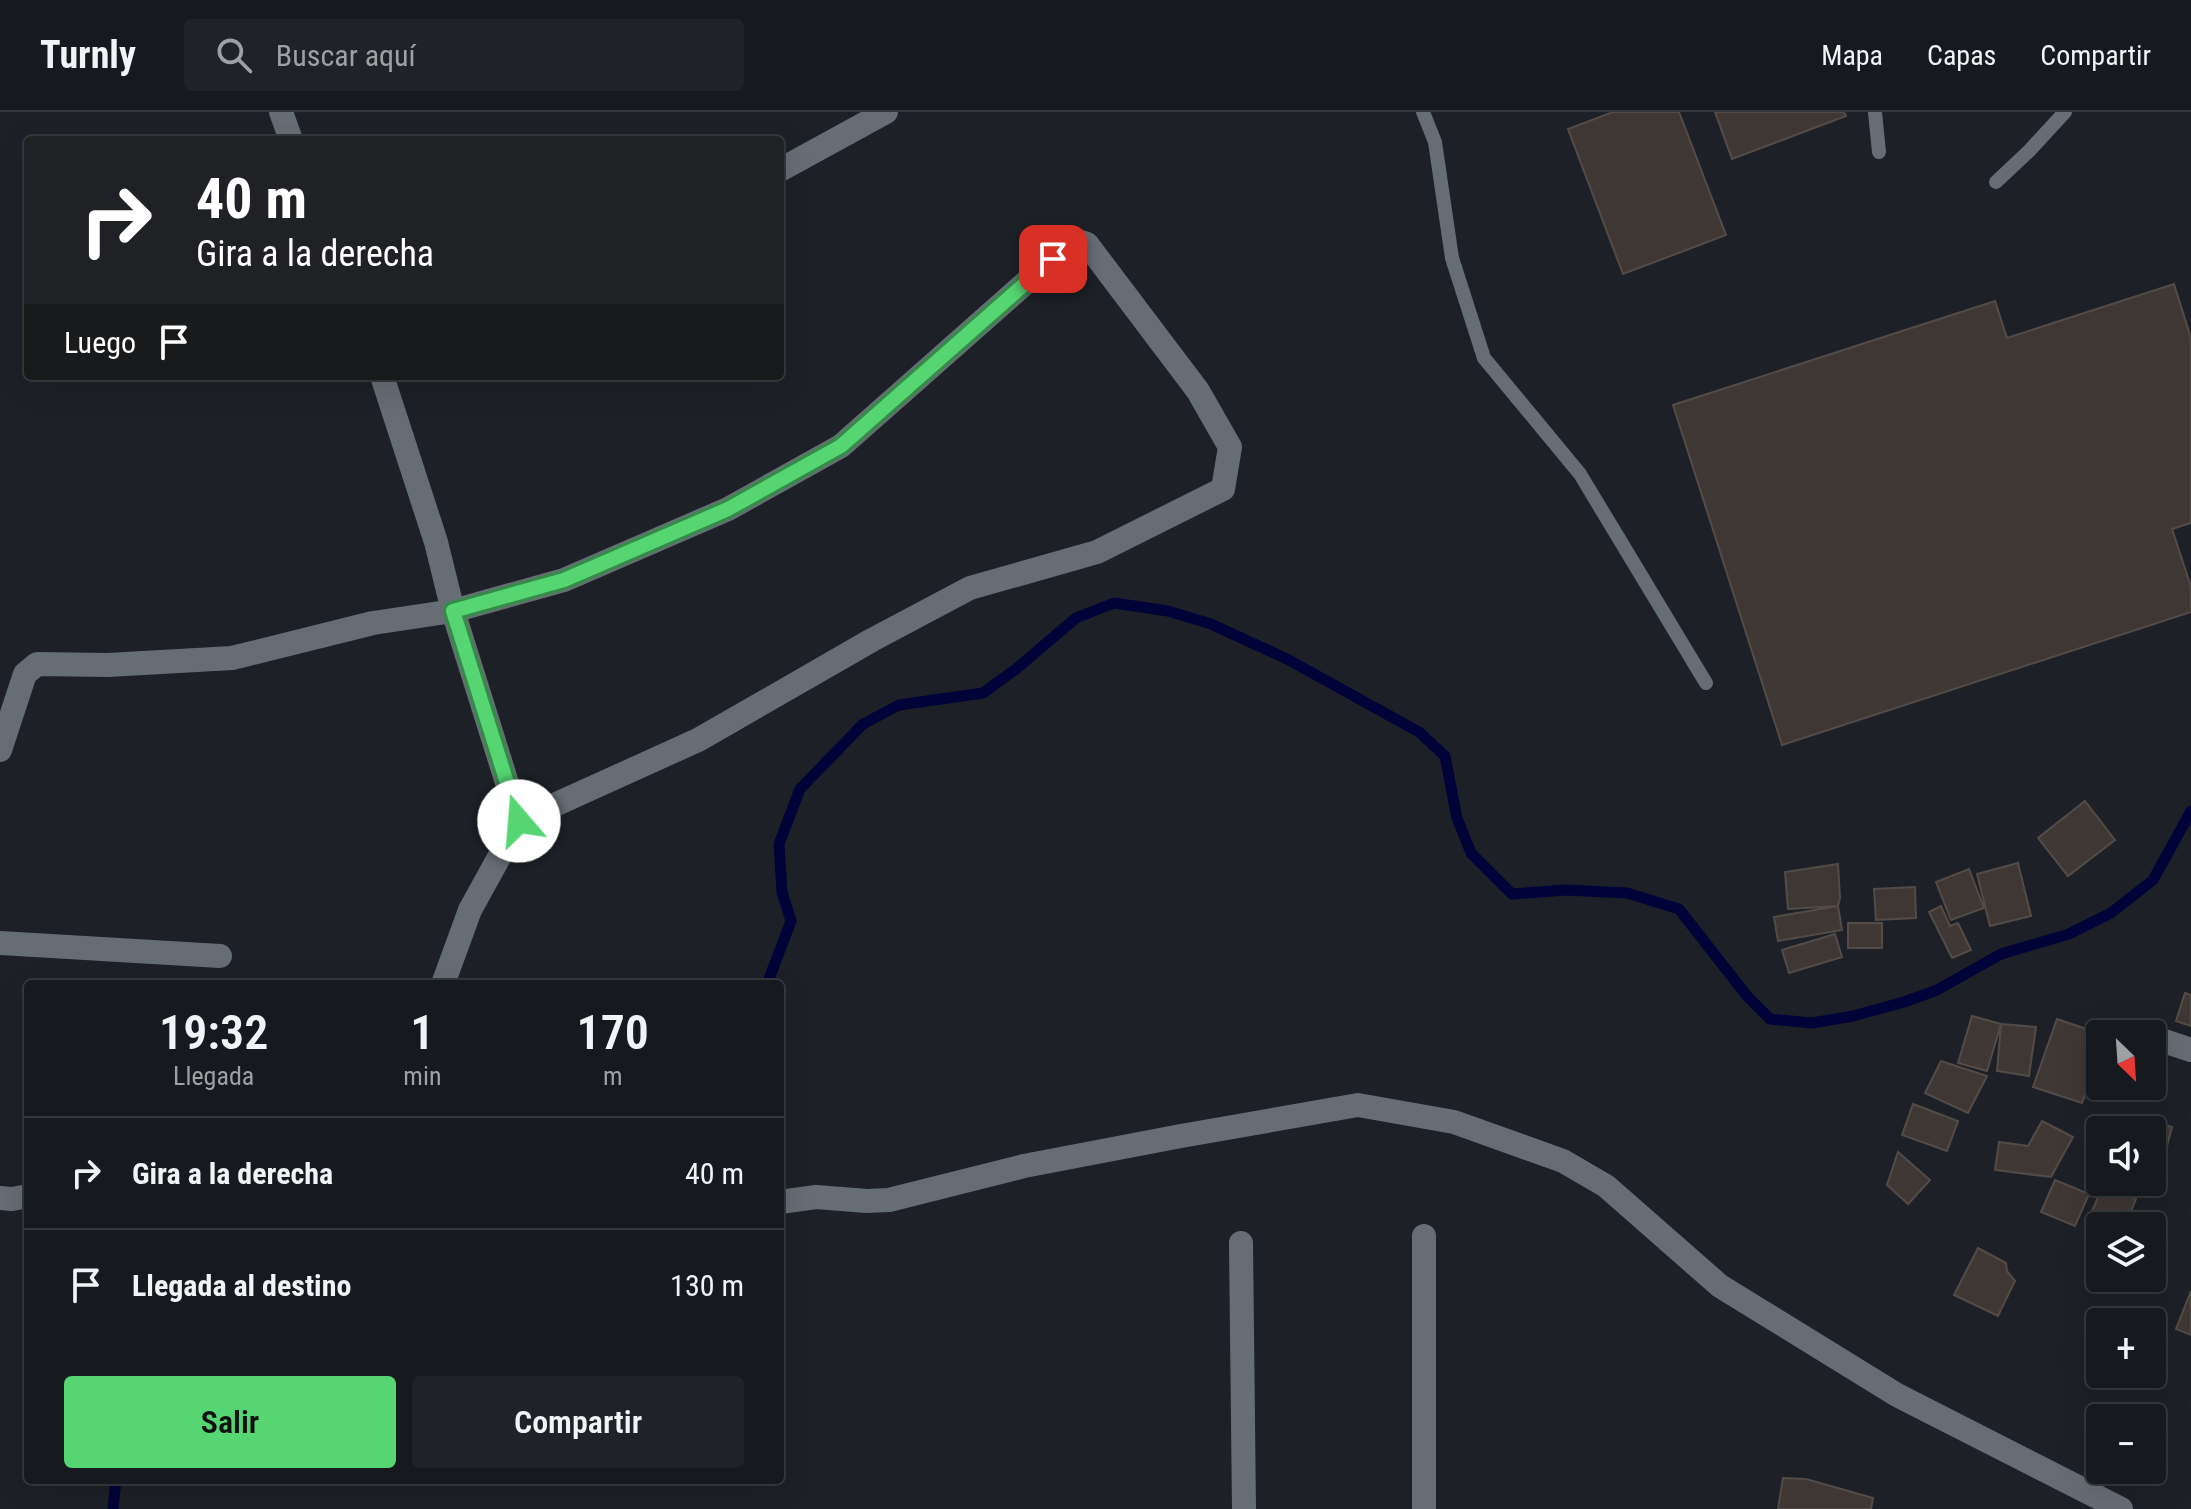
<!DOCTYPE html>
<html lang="es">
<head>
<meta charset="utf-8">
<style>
	:root { --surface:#16191d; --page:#1f2226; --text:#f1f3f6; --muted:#9ea0a4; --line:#35383b; --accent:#55d672 }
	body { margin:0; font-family:"Roboto Condensed",sans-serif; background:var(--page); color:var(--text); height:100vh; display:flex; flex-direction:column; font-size:30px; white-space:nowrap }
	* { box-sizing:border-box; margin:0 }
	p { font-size:26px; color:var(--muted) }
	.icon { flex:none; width:44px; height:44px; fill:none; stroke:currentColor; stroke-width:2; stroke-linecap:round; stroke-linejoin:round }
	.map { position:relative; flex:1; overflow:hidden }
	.drawer { position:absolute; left:24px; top:868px; width:760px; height:504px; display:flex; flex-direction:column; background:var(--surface); border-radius:8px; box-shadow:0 8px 32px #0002,0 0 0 2px var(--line) }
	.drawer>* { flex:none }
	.top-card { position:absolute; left:24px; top:24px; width:760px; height:244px; border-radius:8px; box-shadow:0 8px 32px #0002,0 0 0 2px var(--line); background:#202124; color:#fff; overflow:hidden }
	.needle { width:52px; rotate:155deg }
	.tools { position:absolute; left:2086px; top:908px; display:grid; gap:16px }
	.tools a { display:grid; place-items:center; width:80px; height:80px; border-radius:8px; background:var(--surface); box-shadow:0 8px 32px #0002,0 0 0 2px var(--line); font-size:40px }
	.pin { position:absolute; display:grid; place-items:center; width:68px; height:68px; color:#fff; margin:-34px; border-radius:16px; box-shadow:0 4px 12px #0006 }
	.me { position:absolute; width:88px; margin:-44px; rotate:342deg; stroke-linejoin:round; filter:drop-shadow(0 0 6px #0008) }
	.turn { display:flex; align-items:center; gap:28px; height:168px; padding:0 40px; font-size:36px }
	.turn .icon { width:104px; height:104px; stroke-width:2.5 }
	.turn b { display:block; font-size:56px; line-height:68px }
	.then { display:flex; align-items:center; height:76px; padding:0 40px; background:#0003; gap:16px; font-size:30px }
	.eta { display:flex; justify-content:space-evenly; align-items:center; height:136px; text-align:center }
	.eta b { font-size:48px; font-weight:600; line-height:56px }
	.cta { display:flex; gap:16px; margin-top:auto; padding:16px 40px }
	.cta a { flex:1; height:92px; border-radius:8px; background:var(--accent); color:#111; font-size:32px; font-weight:600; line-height:92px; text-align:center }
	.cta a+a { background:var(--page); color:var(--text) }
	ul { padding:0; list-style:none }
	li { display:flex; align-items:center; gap:24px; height:112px; padding:0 40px; border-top:2px solid var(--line) }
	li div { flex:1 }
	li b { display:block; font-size:30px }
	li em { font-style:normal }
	header { display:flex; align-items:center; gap:48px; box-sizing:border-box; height:112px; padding:0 40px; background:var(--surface); border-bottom:2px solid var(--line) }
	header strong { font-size:38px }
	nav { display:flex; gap:44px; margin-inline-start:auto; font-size:28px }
	.search { width:560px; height:72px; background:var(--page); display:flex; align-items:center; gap:20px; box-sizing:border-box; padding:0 28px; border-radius:8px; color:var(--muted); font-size:30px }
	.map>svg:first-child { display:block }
</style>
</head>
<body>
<header>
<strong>Turnly</strong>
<div class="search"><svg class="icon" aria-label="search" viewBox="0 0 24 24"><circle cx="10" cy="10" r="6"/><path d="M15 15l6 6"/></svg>Buscar aquí</div>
<nav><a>Mapa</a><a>Capas</a><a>Compartir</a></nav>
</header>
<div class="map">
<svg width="2191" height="1397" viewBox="0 0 2191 1397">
	<rect width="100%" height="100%" fill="#1d2127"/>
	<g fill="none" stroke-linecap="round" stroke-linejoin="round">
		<path stroke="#000338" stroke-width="11" d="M767,872L791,809L782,780L779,732L800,677L863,612L899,593L983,581L1016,557L1076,506L1114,491L1168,499L1211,512L1287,547L1419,620L1445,644L1457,706L1471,741L1512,782L1566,778L1627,781L1679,797L1747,884L1770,907L1812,911L1853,904L1904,890L1937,878L2001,842L2069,822L2111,801L2153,768L2191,699
			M113,1397L116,1368"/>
	</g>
	<path fill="#3f3734" stroke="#534b47" stroke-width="2" d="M1613,0H1679L1726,123L1623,162L1568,17Z
		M1715,0H1844L1846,4L1732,47Z
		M2174,172L2191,226V411L2172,417L2191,475V500L1782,633L1673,293L1995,189L2007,226Z
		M2085,689L2115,728L2068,764L2038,726Z
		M2018,751L2031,804L1990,814L1977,762Z
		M1838,752L1840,786L1838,794L1788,797L1785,760Z
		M1969,757L1984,796L1951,808L1936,770Z
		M1915,775L1916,806L1876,808L1874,777Z
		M1838,794L1842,818L1778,829L1774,805Z
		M1941,794L1950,814L1958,811L1971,838L1952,846L1929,800Z
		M1848,811H1882V836H1848Z
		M1835,822L1842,845L1789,861L1782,838Z
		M2185,881L2191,883V914L2176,909Z
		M1972,904L2001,912L1987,959L1958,951Z
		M2057,907L2101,922L2100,939L2082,991L2033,975Z
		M2001,912L2036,915L2029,964L1997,959Z
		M1941,949L1987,964L1968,1001L1925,981Z
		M1913,992L1958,1009L1947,1039L1902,1023Z
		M2042,1009L2073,1025L2051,1065L1995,1058L1999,1030L2028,1034Z
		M2149,1009L2172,1015L2162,1053L2152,1050V1018H2147Z
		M1898,1040L1930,1068L1908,1092L1887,1073Z
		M2055,1068L2089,1082L2075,1114L2041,1100Z
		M2103,1074L2136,1087L2126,1112L2092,1099Z
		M1978,1136L2006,1151L2007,1159L2015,1169L1998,1204L1954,1183Z
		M2191,1179V1223L2176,1217Z
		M1783,1366L1806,1367L1873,1386L1871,1397H1778Z"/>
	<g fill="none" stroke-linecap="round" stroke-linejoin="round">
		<path stroke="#676d74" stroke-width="14" d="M1423,0L1435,30L1452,146L1484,246L1580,362L1706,571
			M1875,0L1879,40
			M1996,70L2029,39L2065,0"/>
		<path stroke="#676d74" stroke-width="24" d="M281,0L291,28
			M780,58L886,0
			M382,264L436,430L453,499L519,709L470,798L443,872
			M0,638L25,562L37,552L108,553L232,546L373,511L453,499L564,468L728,397L841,334L1074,128L1087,132L1198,279L1230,335L1223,377L1097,440L970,476L872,528L698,628L519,709
			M0,831L220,844
			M2161,928L2191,938
			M1241,1131L1244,1397
			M1424,1397V1124"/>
		<path stroke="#676d74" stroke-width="24" d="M0,1086L12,1087L28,1084
			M780,1090L816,1085L867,1089L889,1088L1024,1054L1181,1024L1358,993L1454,1010L1563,1049L1606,1074L1720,1174L1897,1283L2121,1397"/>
	</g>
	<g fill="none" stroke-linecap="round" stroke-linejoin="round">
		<defs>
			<path id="route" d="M519,709L453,499L564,468L728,397L841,334L1053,147"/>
		</defs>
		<use href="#route" stroke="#378b4a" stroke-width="20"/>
		<use href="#route" stroke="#55d672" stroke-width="14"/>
	</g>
</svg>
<div class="tools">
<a><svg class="needle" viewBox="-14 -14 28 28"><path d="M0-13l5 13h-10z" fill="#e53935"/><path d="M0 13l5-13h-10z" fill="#9ea0a4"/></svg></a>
<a><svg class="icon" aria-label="sound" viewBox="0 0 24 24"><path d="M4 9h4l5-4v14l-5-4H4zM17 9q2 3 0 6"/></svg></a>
<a><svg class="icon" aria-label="layers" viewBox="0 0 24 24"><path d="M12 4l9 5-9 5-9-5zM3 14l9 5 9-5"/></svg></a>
<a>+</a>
<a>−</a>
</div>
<div class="pin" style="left:1053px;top:147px;background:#d93025"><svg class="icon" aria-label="arrive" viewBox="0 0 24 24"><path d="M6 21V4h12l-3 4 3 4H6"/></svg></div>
<svg class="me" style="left:519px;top:709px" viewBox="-20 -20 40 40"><circle r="19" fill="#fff"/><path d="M0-13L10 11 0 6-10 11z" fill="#55d672"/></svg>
<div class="top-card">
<div class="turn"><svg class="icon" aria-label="right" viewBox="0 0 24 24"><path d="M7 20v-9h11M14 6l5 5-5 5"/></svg><div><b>40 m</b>Gira a la derecha</div></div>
<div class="then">Luego<svg class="icon" aria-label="arrive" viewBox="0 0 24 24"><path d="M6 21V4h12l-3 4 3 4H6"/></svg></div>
</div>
<section class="drawer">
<div class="eta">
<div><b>19:32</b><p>Llegada</p></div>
<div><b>1</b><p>min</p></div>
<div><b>170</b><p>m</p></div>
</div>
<ul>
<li><svg class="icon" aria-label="right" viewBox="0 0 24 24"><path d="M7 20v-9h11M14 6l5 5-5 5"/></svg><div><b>Gira a la derecha</b></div><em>40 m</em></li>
<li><svg class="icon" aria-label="arrive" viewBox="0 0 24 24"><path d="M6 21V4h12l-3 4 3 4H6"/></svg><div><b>Llegada al destino</b></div><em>130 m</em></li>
</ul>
<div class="cta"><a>Salir</a><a>Compartir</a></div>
</section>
</div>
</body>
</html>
